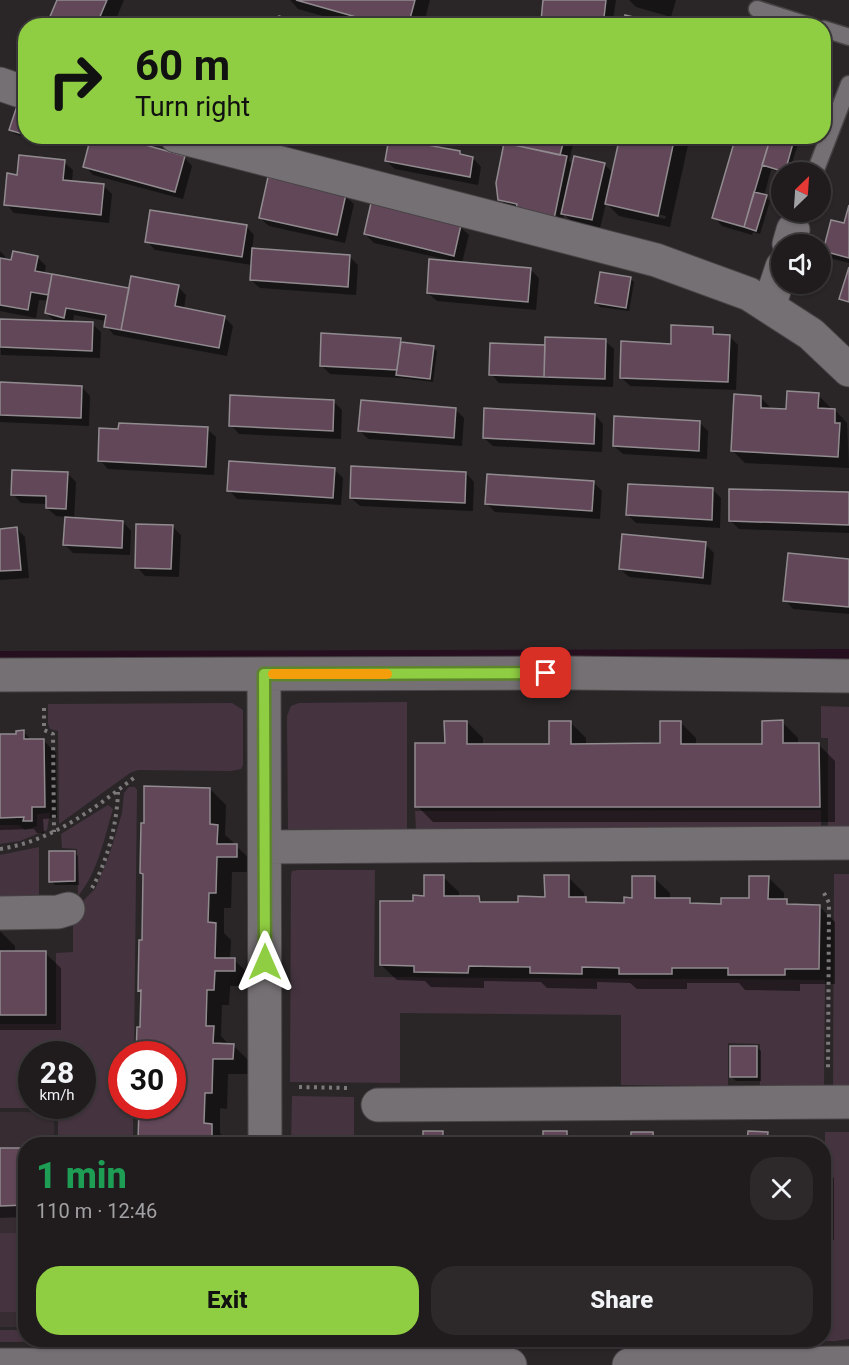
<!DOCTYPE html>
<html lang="en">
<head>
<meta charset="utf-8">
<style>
	:root { --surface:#201c1e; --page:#2d292b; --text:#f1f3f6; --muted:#a2a1a4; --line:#3d3a3c; --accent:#8fcd42 }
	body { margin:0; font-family:Roboto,sans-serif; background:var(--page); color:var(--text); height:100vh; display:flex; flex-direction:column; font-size:22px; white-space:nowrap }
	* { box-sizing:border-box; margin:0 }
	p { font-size:20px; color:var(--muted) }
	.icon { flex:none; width:33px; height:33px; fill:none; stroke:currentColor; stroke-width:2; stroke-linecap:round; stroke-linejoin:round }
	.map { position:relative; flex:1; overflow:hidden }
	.panel { position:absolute; left:18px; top:1137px; width:813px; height:210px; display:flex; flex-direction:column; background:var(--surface); border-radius:24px; box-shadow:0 2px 4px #0004,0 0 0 2px var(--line) }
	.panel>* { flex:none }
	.guide { position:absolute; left:18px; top:18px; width:813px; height:126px; border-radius:24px; box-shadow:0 2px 4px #0004,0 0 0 2px var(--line); background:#8fcd42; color:#111; overflow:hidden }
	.needle { width:39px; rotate:25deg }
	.fabs { position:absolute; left:771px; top:162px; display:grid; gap:12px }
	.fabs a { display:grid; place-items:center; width:60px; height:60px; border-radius:50%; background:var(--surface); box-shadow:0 2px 4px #0004,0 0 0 2px var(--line); font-size:30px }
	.speed { position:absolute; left:18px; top:1041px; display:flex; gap:12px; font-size:30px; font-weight:700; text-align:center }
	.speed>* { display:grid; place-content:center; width:78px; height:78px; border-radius:50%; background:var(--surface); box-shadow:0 2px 4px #0004,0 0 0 2px var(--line); line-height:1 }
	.speed small { font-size:15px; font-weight:400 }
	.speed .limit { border:9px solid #d22; background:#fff; color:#111 }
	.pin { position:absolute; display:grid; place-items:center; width:51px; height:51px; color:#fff; margin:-26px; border-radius:12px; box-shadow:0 3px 9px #0006 }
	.me { position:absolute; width:66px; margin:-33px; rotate:0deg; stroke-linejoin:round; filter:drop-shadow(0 0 4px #0008) }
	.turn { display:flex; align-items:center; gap:21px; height:126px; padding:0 18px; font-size:27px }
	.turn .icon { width:78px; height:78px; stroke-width:2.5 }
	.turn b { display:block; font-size:42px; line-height:51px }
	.round { display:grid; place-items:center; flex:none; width:63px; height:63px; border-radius:24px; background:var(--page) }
	.overview { display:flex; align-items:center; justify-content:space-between; height:102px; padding:0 18px }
	h1 { font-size:36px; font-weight:800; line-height:45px; color:#1e9e55 }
	.action { display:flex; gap:12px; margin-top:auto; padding:12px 18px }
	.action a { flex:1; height:69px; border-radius:24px; background:var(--accent); color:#111; font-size:24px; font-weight:800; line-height:69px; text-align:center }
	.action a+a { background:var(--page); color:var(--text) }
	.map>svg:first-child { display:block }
</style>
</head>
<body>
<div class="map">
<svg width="849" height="1365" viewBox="0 0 849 1365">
	<rect width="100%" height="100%" fill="#2a2628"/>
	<path fill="#362c32" d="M0,1112H54V1144H26L25,1327H0Z"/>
	<path fill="#45343f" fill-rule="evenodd" d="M407,702V829H288L287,716L291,706L299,703Z
		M232,703L243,710V765L241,769L231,771L138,770L130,773L59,824L58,731L50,729L48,724V704Z
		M821,706L849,707V828H828V738H821Z
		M129,787H135L137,790L134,1054H122V1106H133V1144H58V1108H0V1024H56V953L73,952V911L95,889L109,856L122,813L124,793ZM32,1054H82V1106H32Z
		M108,805L113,809C104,839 98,872 78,896L77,849L62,848L61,834Z
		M821,810V828L416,829L415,811Z
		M50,813L47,830L20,841L0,844V825H19L25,830L37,826V814Z
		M39,847V901H0V855Z
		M298,870H375L374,977L825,980L824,1087H760V1044L728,1043V1086L621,1085V1015L400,1013V1083L290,1082L291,876L292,871Z
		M834,874H849V1089H833Z
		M292,1096L354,1097V1144H291Z
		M825,1132H849V1339L835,1341L676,1340H824Z
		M0,1233H18L19,1312H0Z
		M0,1330H25L26,1340H244V1341L0,1342Z"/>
	<path fill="#0007" fill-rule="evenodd" d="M58,0H124L113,26H48Z
		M290,0H430L425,19L478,26H358L298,9Z
		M545,0H616L612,26H547L542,20Z
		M629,0H676L671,17L636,7Z
		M159,22L170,26H158Z
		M26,110V136H40L39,141L15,134L11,130Z
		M405,136H438L436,148L460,152L464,156L473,158L481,167L478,185L395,169L386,161L404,142Z
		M508,136H575L569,161L574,165L604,164L613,173L622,136H690L670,227L619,216L606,203L600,228L572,222L564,214L562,226L508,208L500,199ZM619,205L666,216L665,219L619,208Z
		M738,136H794L799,141L789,172L771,170L764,196L770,201L760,234L753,232L752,235L722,226L714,217Z
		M184,157L192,166L183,199L93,175L85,166Z
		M64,162L73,170L72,182L103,185L112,194L109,223L14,213L6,204L18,176Z
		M345,196L354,204L345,243L269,226L260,218Z
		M849,210V263L833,259L824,251L845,225Z
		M246,226L254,235L252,250L350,257L358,265L356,295L260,288L251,280L252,265L155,250L147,241Z
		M460,227L469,235L462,263L530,269L539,278L536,310L437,301L428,293L448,260L374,243L365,234Z
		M0,251L5,256L4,260L12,262L37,257L46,266L44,274L130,290L178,287L186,295L184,309L224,317L233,326L227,356L114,335L106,326V321L74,315L73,323L92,324L101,332L100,358L1,355L0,320L56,322L46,313L48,301L39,300L36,318L0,311Z
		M630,278L634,282L629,311L600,307L596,303Z
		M712,329L719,336H729L738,345L736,390L630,386L621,377L672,345Z
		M400,339L404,344L433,347L437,351L433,382L402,378L330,374L321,365Z
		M605,341L614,349L613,387L499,383L491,374L546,347Z
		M0,384L82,387L90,396L89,426L0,422Z
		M818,395L830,407V410H835L847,423L849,468L745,463L733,451L760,397L773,410L787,411Z
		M333,401L342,410L341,439L239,434L231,425Z
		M455,409L464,418L462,446L368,439L360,431Z
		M595,415L603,424L602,452L493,446L484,438Z
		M700,423L708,431L707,459L623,454L614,446Z
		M207,429L216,437L214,475L108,469L100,460Z
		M334,469L343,478L341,505L237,499L229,490Z
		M67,473L76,482L74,519L123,522L131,531L130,555L73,553L65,545L67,517L56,516L47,508V504L21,503L13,494Z
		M466,473L474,482L473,511L360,506L351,498Z
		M594,483L602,491L600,519L495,512L486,503Z
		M713,490L721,498L720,528L636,523L628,515Z
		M849,494V533L739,529L730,520Z
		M172,526L181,535L179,577L145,576L137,567Z
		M17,529L25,537L29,578L0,580V530Z
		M705,544L714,553L711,585L629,577L620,569Z
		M849,561V614L793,609L785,600Z
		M467,722L483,738V745H551L570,722L586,738V745H662L680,722L696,738V745H763L782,722L798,738V745H819L835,761V822H433L417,806L446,745Z
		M24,732L32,741L43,740L56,753L57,818L43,819L44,833H37L34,829L0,830V736H17Z
		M210,789L226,805L225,835L233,842V845L236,846L252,861V872H232L231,908H224V933L231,940L230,959L234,960L250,975V986H230L229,1005H222L221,1036L229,1045H233L249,1061V1074H228L227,1109L220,1108V1133L227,1141V1144H136L140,1143V1106H172V1054H138V1029H142V993L139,990L143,942L144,876L141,873Z
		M74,852L78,856L79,885H55L51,881Z
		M443,877L459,892V897H479L484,903H519L546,898L568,877L584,893V899L590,904H626L634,899L654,878L670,893V899H689L695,905H723L750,900L768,877L784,893V900L792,906H819L835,922V984H800V991L745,990L739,983H687V989H637L630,983L597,982V989L547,988L541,982L484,981V988L431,987L425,981L397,980L381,965L415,903L425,898Z
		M0,931L15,946V953H45L61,968V1030H0Z
		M757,1047L761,1051V1081H736L732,1077Z
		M424,1132H442L455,1144H424Z
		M545,1132L567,1133L578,1144H545Z
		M633,1133H653L664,1144H633Z
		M749,1133H767L778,1144H749Z
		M26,1149V1217L0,1218V1150Z
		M824,1168L834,1178V1240H824Z"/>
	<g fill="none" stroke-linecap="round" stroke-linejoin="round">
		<path stroke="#26101f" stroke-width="10" d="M0,656L849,654"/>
	</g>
	<path fill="#614758" stroke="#918b8f" stroke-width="1.5" d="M57,0H107L99,19L114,26H46Z
		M296,0H415L408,26H388Z
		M543,0H606L603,26H579L541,21Z
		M625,15L672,26H623Z
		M279,16L309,26H276Z
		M418,17L490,26H417Z
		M17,106L26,109V135L9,130Z
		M91,136H113L185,156L175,192L83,167Z
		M403,136H429L427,145L460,151V154L473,157L470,177L385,161L389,138L403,140Z
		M506,136H565L560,155L504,143Z
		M620,136H675L658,216L605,204Z
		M736,136H771L744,227L712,218Z
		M771,136H795L785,172L762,165Z
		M504,143L567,156L554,219L516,210L517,204L498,200L496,183Z
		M19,155L65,160L63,180L104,184L101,215L4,205L7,173L17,175Z
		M574,156L605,163L592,220L561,214Z
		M268,177L346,194L337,235L259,218Z
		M754,192L767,195L756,231L744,227Z
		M371,203L461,225L454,256L364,234Z
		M849,205V258L823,251L831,220L844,223Z
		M150,210L247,225L242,257L145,242Z
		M252,248L350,255L348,287L250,280Z
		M13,251L38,256L35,271L52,274L48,295L31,292L28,310L0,305V258L11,260Z
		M429,259L531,268L528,302L427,293Z
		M849,267V302L839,299Z
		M600,272L631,277L626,308L595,303Z
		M52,274L129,288L121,330L104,327L106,315L66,308L64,318L45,313Z
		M131,276L179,285L175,306L225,316L219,348L121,330Z
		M0,319L93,322L92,351L0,347Z
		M671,325L713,327V334L730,335L728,382L620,378L621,341L671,344Z
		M321,333L401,338L397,370L320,366Z
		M545,337L606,339L605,379L544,377Z
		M401,342L434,346L430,379L396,375Z
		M490,343L545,345L544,377L489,375Z
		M0,382L82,386L81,418L0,415Z
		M787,391L819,393L818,408L835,409V423H840L838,457L731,451L734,394L761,396V408L786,409Z
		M230,395L334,400L333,431L229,426Z
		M361,400L456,408L454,438L358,431Z
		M484,408L595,414L594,444L483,438Z
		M614,416L700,421L699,451L613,446Z
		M119,423L208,427L206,467L98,461L99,428L118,429Z
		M229,461L335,468L333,498L227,491Z
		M351,466L466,472L465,503L350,498Z
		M12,470L68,472L66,509L46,508V496L11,495Z
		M487,474L594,481L592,511L485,504Z
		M628,484L713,488L712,520L626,515Z
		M729,489L849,492V525L729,521Z
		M65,517L123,521L122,548L63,545Z
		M136,524L173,525L171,569L135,568Z
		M17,527L21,570L0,571V529Z
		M622,534L706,542L703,578L619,569Z
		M788,553L849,559V607L783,601Z
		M783,720V743H819L820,807H415V743H445L444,721H467V744H549V721H571V744L660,743V721H681V744H762V721Z
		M24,730V739H44L45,807H32V821H23L24,817L0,818V734H16V731Z
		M144,786L210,788V824L218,825L217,844H237V857H217L216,893H209L208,922L216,923L215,958H235V971H215L214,990H207L206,1026H214L213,1043L234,1044L233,1059H213L212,1093H205L204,1123L212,1124V1144H135V1142H138L139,1106H172V1054H136L137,1027H140L141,990L138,991L139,940H142L143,874L140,873L141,823H144Z
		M49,851H75V881L49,882Z
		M424,875H444V896H479L480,902H518V896L545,897L544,875H569V897H586V902L624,903V897L632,898V876H655V898H690V903L721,904V898H749V876H769L768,899H787V904L820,905L819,969H785V975H728V968H672V974H619V968L582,967V974L530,973V967L469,966L468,973L414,972V966L380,965V901H413V895L424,896Z
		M0,951H46V1015H0Z
		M730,1046H757V1077H730Z
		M423,1131H443V1144H423Z
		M543,1131H567V1144H543Z
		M748,1131L768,1132L767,1144H747Z
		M631,1132H653L654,1144H631Z
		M0,1148H26V1205L0,1206Z"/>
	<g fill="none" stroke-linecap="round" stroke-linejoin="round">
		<defs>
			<path id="lane" d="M757,9L811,26
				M824,29L849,37
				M815,172L849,84"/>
			<path id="street" d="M0,84L26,93
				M176,136L656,260L749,294L811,334L849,370
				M789,244L793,230
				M769,306L782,267
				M264,674L265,1144
				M0,675L569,673L849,676
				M265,847L849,843
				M0,913L58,912L68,909
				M378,1105L849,1102
				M0,1365H510
				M629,1365L849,1363"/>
		</defs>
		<use href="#lane" stroke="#474345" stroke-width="19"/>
		<use href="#street" stroke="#474345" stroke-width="35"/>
		<path stroke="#7c797b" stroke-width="4" stroke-dasharray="3 4.5" stroke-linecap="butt" d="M44,708V730L53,734L54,832
			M0,849C52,841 94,809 135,777
			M92,888C108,860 117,823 118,792
			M824,893L829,903L828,1070
			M299,1087L349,1088"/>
		<use href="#lane" stroke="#757073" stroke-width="16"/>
		<use href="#street" stroke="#757073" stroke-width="33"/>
	</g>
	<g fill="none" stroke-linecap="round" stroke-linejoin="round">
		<defs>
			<path id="route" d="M265,962L264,674L546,673"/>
		</defs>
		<use href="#route" stroke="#5d852b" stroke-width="15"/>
		<use href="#route" stroke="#8fcd42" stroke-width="10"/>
		<path stroke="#f59e0b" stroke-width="10" d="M273,674H387"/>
	</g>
</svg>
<div class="fabs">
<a><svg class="needle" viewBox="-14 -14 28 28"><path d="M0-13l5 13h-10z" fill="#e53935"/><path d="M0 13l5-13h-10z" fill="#a2a1a4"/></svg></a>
<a><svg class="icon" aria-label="sound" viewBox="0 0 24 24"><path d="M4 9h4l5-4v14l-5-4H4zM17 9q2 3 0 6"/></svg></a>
</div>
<div class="speed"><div>28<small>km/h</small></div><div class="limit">30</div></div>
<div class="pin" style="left:546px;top:673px;background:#d93025"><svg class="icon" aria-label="arrive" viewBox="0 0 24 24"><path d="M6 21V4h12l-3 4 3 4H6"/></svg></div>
<svg class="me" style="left:265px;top:962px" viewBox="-20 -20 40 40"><path d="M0-17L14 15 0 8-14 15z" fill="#8fcd42" stroke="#fff" stroke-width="4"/></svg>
<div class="guide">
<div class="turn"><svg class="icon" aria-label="right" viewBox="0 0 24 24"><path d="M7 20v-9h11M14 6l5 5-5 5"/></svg><div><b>60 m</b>Turn right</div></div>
</div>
<section class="panel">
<div class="overview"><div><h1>1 min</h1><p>110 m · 12:46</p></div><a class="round"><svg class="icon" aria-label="close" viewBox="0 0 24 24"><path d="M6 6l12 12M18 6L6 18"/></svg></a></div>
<div class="action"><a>Exit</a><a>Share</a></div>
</section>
</div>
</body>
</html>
